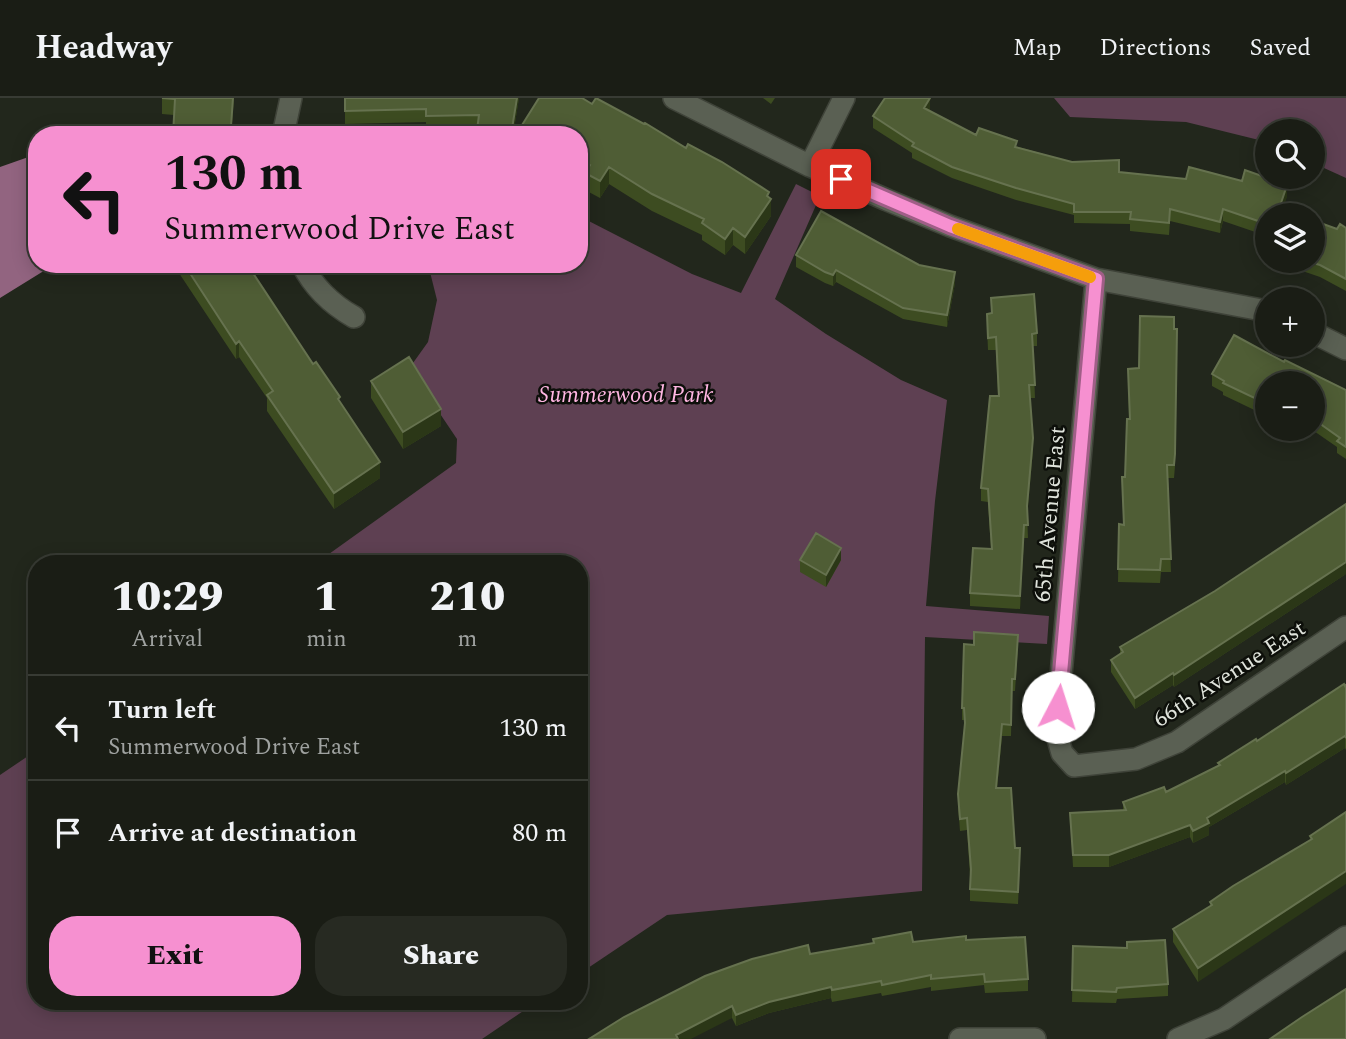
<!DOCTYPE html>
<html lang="en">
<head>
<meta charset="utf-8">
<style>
	:root { --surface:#1a1d15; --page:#272a22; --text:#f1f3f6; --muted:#9fa2a0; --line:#383b34; --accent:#f690d0 }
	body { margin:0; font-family:Spectral,serif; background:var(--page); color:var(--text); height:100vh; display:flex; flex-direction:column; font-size:26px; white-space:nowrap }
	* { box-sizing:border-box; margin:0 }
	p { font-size:23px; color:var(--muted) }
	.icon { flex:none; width:38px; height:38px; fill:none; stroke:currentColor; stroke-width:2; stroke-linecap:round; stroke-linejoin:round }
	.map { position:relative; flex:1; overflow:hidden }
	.side { position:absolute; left:28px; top:457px; width:560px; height:455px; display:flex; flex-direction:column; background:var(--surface); border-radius:28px; box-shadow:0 4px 18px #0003,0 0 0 2px var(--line) }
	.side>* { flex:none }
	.top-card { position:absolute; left:28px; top:28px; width:560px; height:147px; border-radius:28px; box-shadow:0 4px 18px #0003,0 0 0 2px var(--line); background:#f690d0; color:#111; overflow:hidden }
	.fabs { position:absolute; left:1255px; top:21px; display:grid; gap:14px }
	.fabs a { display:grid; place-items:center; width:70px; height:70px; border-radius:50%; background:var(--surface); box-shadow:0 4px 18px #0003,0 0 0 2px var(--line); font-size:35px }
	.pin { position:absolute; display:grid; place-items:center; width:60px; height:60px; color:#fff; margin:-30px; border-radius:14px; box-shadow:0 4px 10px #0006 }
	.me { position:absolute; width:77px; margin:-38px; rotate:5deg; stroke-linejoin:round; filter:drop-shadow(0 0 5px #0008) }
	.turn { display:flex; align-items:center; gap:24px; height:147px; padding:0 21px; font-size:32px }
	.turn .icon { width:91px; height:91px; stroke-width:2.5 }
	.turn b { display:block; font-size:49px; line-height:60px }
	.eta { display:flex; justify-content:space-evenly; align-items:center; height:119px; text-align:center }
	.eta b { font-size:42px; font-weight:800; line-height:49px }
	.cta { display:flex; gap:14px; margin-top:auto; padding:14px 21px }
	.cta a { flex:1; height:80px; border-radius:28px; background:var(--accent); color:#111; font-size:28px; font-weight:800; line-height:80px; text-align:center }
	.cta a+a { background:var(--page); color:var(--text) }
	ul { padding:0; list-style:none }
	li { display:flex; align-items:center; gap:21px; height:105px; padding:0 21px; border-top:2px solid var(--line) }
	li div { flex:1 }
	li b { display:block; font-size:26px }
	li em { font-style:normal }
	header { display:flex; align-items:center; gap:42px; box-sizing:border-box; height:98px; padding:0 35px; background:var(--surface); border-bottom:2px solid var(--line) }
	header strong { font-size:33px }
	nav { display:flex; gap:38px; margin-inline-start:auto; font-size:24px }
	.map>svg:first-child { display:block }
</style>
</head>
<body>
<header>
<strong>Headway</strong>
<nav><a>Map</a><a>Directions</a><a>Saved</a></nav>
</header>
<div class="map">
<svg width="1346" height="941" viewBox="0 0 1346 941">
	<rect width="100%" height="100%" fill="#22271c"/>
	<path fill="#5e4052" d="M1054,0H1346V80L1313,65L1312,33H1267V44L1186,24L1070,19Z
		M796,86L820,98L775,201L826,236L901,282L947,302L935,403L926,508L1049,518L1047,546L925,539L922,793L667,817L579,876V466H315L456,365L457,341L418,283L422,279L413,265L428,244L437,202L428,166H579V118L692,176L741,195Z
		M37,652V903H538L482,941H0V677Z"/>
	<path fill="#926480" d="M37,56V166H55L0,200V69Z"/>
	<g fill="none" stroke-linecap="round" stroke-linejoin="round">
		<defs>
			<path id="street" d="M674,0L810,68L887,102L950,128L1096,181L1267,213
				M283,37L291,0
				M810,68L844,0
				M302,166C314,190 331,206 354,219
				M1096,181L1056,634L1062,655L1074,668L1136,661L1177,644L1346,529
				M1312,234L1346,251
				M960,941H1035
				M1178,941L1224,921L1346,839"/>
		</defs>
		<use href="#street" stroke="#3f4339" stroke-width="24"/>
		<use href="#street" stroke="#5a6053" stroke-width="21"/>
	</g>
	<path fill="#3d4c21" d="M162,0H234L231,37H173L174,17L162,16Z
		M345,0H519L513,37H477V31H426V24L345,26Z
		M763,0H775L771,6Z
		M592,6L769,99L771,118L745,156L733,147L725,157L702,142V137L652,113L609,86L600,100L585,92V81L579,78V37H517V35Z
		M930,12L929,13L976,37L1072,64L1119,74L1287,99L1267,117V138L1223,123L1220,135L1170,123L1169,137L1130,133V126L1074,125V117L1016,102L952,80L912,60V55L873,30V18Z
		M1346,130V193L1320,179L1273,163H1312L1337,131Z
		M796,157L919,167L955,185L947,229L903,221L836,184L833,188L825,185L796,169Z
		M173,166H254V176L313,266L340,305L380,380L334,411L267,313V300L239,259L236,261Z
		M991,200L1037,235V248H1033L1035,300H1030L1033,352L1027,416L1028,440H1024L1020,511L970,508V495L991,451L988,404L981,403V390L998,298L996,252H988L987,229V216L991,215Z
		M1284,264L1346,292V361L1337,355V349L1311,331H1312V285H1267V318L1223,297V294L1212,288V276Z
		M1128,271L1175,368L1174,380H1168L1171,474H1161L1160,485L1118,484L1119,426L1124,427L1129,321Z
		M371,283L441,328L403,351L371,300Z
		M1293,331H1305L1303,335Z
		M800,462H841L826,489L800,474Z
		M1346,476L1174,589L1173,587L1135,611L1111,574V562L1120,556V549Z
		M1018,548L1015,593H1012L1011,638H1002L997,690L1015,750L1020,762L1018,806L970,803V777L967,732L960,733L958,708V696L965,630L964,622H962V610Z
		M1346,587V652L1345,650L1286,687L1285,684L1209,729V737L1193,745L1190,739L1109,769H1073L1070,715L1123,712V704L1166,694L1218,668V665L1257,643Z
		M1346,714L1198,884L1173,844V831L1210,808V804L1310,742V738Z
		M966,842L1028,881V893L985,895L984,887L931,893V889L882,898L881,895L832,904L831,900L769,915L736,928L732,920L589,941L810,856L913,844Z
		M1073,848L1168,886V898L1117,901L1116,905L1072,904Z"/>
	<path fill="#2b3717" d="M233,0H234L231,37V28Z
		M517,0H519L513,37H511Z
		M930,0V12L924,21V10Z
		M609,69V86L600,100V83Z
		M1287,87V99L1281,117L1279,111Z
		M769,94V103L771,101V118L745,156V139Z
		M1223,111V123L1220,135V124Z
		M733,130V147L725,157V141Z
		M246,166H254V176L246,181Z
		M836,172V184L833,188V177Z
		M955,174V185L947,229V217Z
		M239,243V259L236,261V246Z
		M441,311V328L403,351V334Z
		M1033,340V352L1027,421V408Z
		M380,364V380L334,411V395Z
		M1024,427V440L1020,511V498Z
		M841,450V462L826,489V477Z
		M1346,464V476L1174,589V577Z
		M1173,575V587L1135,611V600Z
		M1002,626V638L996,702V690Z
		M1345,638V650L1286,687V675Z
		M1285,673V684L1209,729V737L1193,745V733L1207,720Z
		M1190,727V739L1109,769V757Z
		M1346,773V786L1198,884V870Z
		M831,889V900L769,915L736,928V917L769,904Z
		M732,908V920L691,941H676V937Z"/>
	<path fill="#4f5d35" stroke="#66724f" stroke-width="2" d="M162,0H233L231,28H222L223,37H173L175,1Z
		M345,0H517L511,37L477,32L479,17L426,18V11L345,13Z
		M539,0H582L592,6L596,0L644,26L645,25L686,50L688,46L722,64L769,94L767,98L771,101L745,139L733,130L725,141L702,125L704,121L652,96L609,69L600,83L585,75L590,67L579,61V37H526L517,35Z
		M885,0H930L924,10L976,37L979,30L1017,43L1015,49L1072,64L1119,62V74L1186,81L1189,69L1242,83L1245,72L1287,87L1279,111L1297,117H1267V126L1223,111L1220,124L1170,111L1169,125L1130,121L1131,114H1074V106L1016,90L952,69L912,48L914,45L873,18Z
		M821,113L919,167L955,174L947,217L903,210L836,172L833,177L825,174L796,157Z
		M1312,122L1337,131L1340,126L1346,130V181L1320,167L1306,163H1312Z
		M184,166H247L313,266L316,264L340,299L338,301L380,364L334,395L267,297L273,293L239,243L236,246Z
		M1034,196L1037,235L1032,236L1035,287H1029L1033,340L1027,408L1028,427H1024L1020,498L970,495L973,450L992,451L988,391L981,390L990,298H999L996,239L988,240L987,216L992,215L991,200Z
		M1140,218L1174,219V231H1177L1175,356L1174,367H1167L1171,461H1161L1160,472L1118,471L1119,426L1124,427L1122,379H1125L1127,321H1130L1128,271L1139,270Z
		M1234,237L1284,264L1285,262L1346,292V349L1337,343L1340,340L1312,320V285H1267V306L1223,285L1224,283L1212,276Z
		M409,259L441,311L403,334L371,283Z
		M1346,406V464L1174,577L1173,575L1135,600L1111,562L1123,554L1120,549L1215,493Z
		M816,435L841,450L826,477L800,462Z
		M974,534L1018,537L1015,581H1012L1011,627L1002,626L996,690H1011L1015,750H1020L1018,794L970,791L971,771L967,720L960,721L958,696L965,625L964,610H962L964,546L974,547Z
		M1344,586L1345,588L1346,587V640L1345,638L1286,675L1285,673L1207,720L1209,725L1193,733L1190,727L1109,757H1073L1070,715L1126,712L1123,704L1164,689L1166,694L1220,667L1218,665L1256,641L1257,643Z
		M1346,714V773L1198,870L1173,831L1212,807L1210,804L1233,788L1312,741L1310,738Z
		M911,834L913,844L966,838V842L1025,839L1028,881L985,884L984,876L931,881V877L882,887L881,883L832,892L831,889L769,904L736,917L732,908L676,937L678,941H589L624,919L705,878L752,861L808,847L810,856L874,845L873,841Z
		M1165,842L1168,886L1117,890L1116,894L1072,892L1073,848L1127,850V844Z
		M1346,891V941H1270L1302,919Z"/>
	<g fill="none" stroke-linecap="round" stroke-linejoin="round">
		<defs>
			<path id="route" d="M841,81L950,128L1096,181L1058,609"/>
		</defs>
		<use href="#route" stroke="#a05e87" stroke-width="18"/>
		<use href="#route" stroke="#f690d0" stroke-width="12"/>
		<path stroke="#f59e0b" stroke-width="12" d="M958,131L1090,179"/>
	</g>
	<g text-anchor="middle" stroke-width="5" stroke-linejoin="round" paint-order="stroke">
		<g font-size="23" font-style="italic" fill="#ffb6e2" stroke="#0d0f0a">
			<text x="626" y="304">Summerwood Park</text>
		</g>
		<g font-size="23" fill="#e0e4dc" stroke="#0d0f0a">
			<text transform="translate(1049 416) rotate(-85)" y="8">65th Avenue East</text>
			<text transform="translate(1229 575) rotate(-33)" y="8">66th Avenue East</text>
		</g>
	</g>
</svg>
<div class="fabs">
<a><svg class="icon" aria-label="search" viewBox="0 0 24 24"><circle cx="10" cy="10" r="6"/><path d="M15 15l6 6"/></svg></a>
<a><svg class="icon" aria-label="layers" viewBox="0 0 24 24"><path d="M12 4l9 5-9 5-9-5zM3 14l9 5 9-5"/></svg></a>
<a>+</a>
<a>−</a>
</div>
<div class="pin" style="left:841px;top:81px;background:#d93025"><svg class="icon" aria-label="arrive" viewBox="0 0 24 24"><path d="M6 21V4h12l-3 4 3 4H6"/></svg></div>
<svg class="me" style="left:1058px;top:609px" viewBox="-20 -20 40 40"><circle r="19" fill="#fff"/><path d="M0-13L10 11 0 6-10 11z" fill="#f690d0"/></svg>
<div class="top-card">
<div class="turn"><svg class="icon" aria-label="left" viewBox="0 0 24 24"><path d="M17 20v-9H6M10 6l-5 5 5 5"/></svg><div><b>130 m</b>Summerwood Drive East</div></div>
</div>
<section class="side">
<div class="eta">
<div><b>10:29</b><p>Arrival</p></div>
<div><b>1</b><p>min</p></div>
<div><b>210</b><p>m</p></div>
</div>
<ul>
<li><svg class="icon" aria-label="left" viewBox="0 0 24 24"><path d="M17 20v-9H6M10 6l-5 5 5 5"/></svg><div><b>Turn left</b><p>Summerwood Drive East</p></div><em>130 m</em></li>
<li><svg class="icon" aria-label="arrive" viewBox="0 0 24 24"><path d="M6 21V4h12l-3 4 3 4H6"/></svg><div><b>Arrive at destination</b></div><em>80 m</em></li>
</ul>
<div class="cta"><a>Exit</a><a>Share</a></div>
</section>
</div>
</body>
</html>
